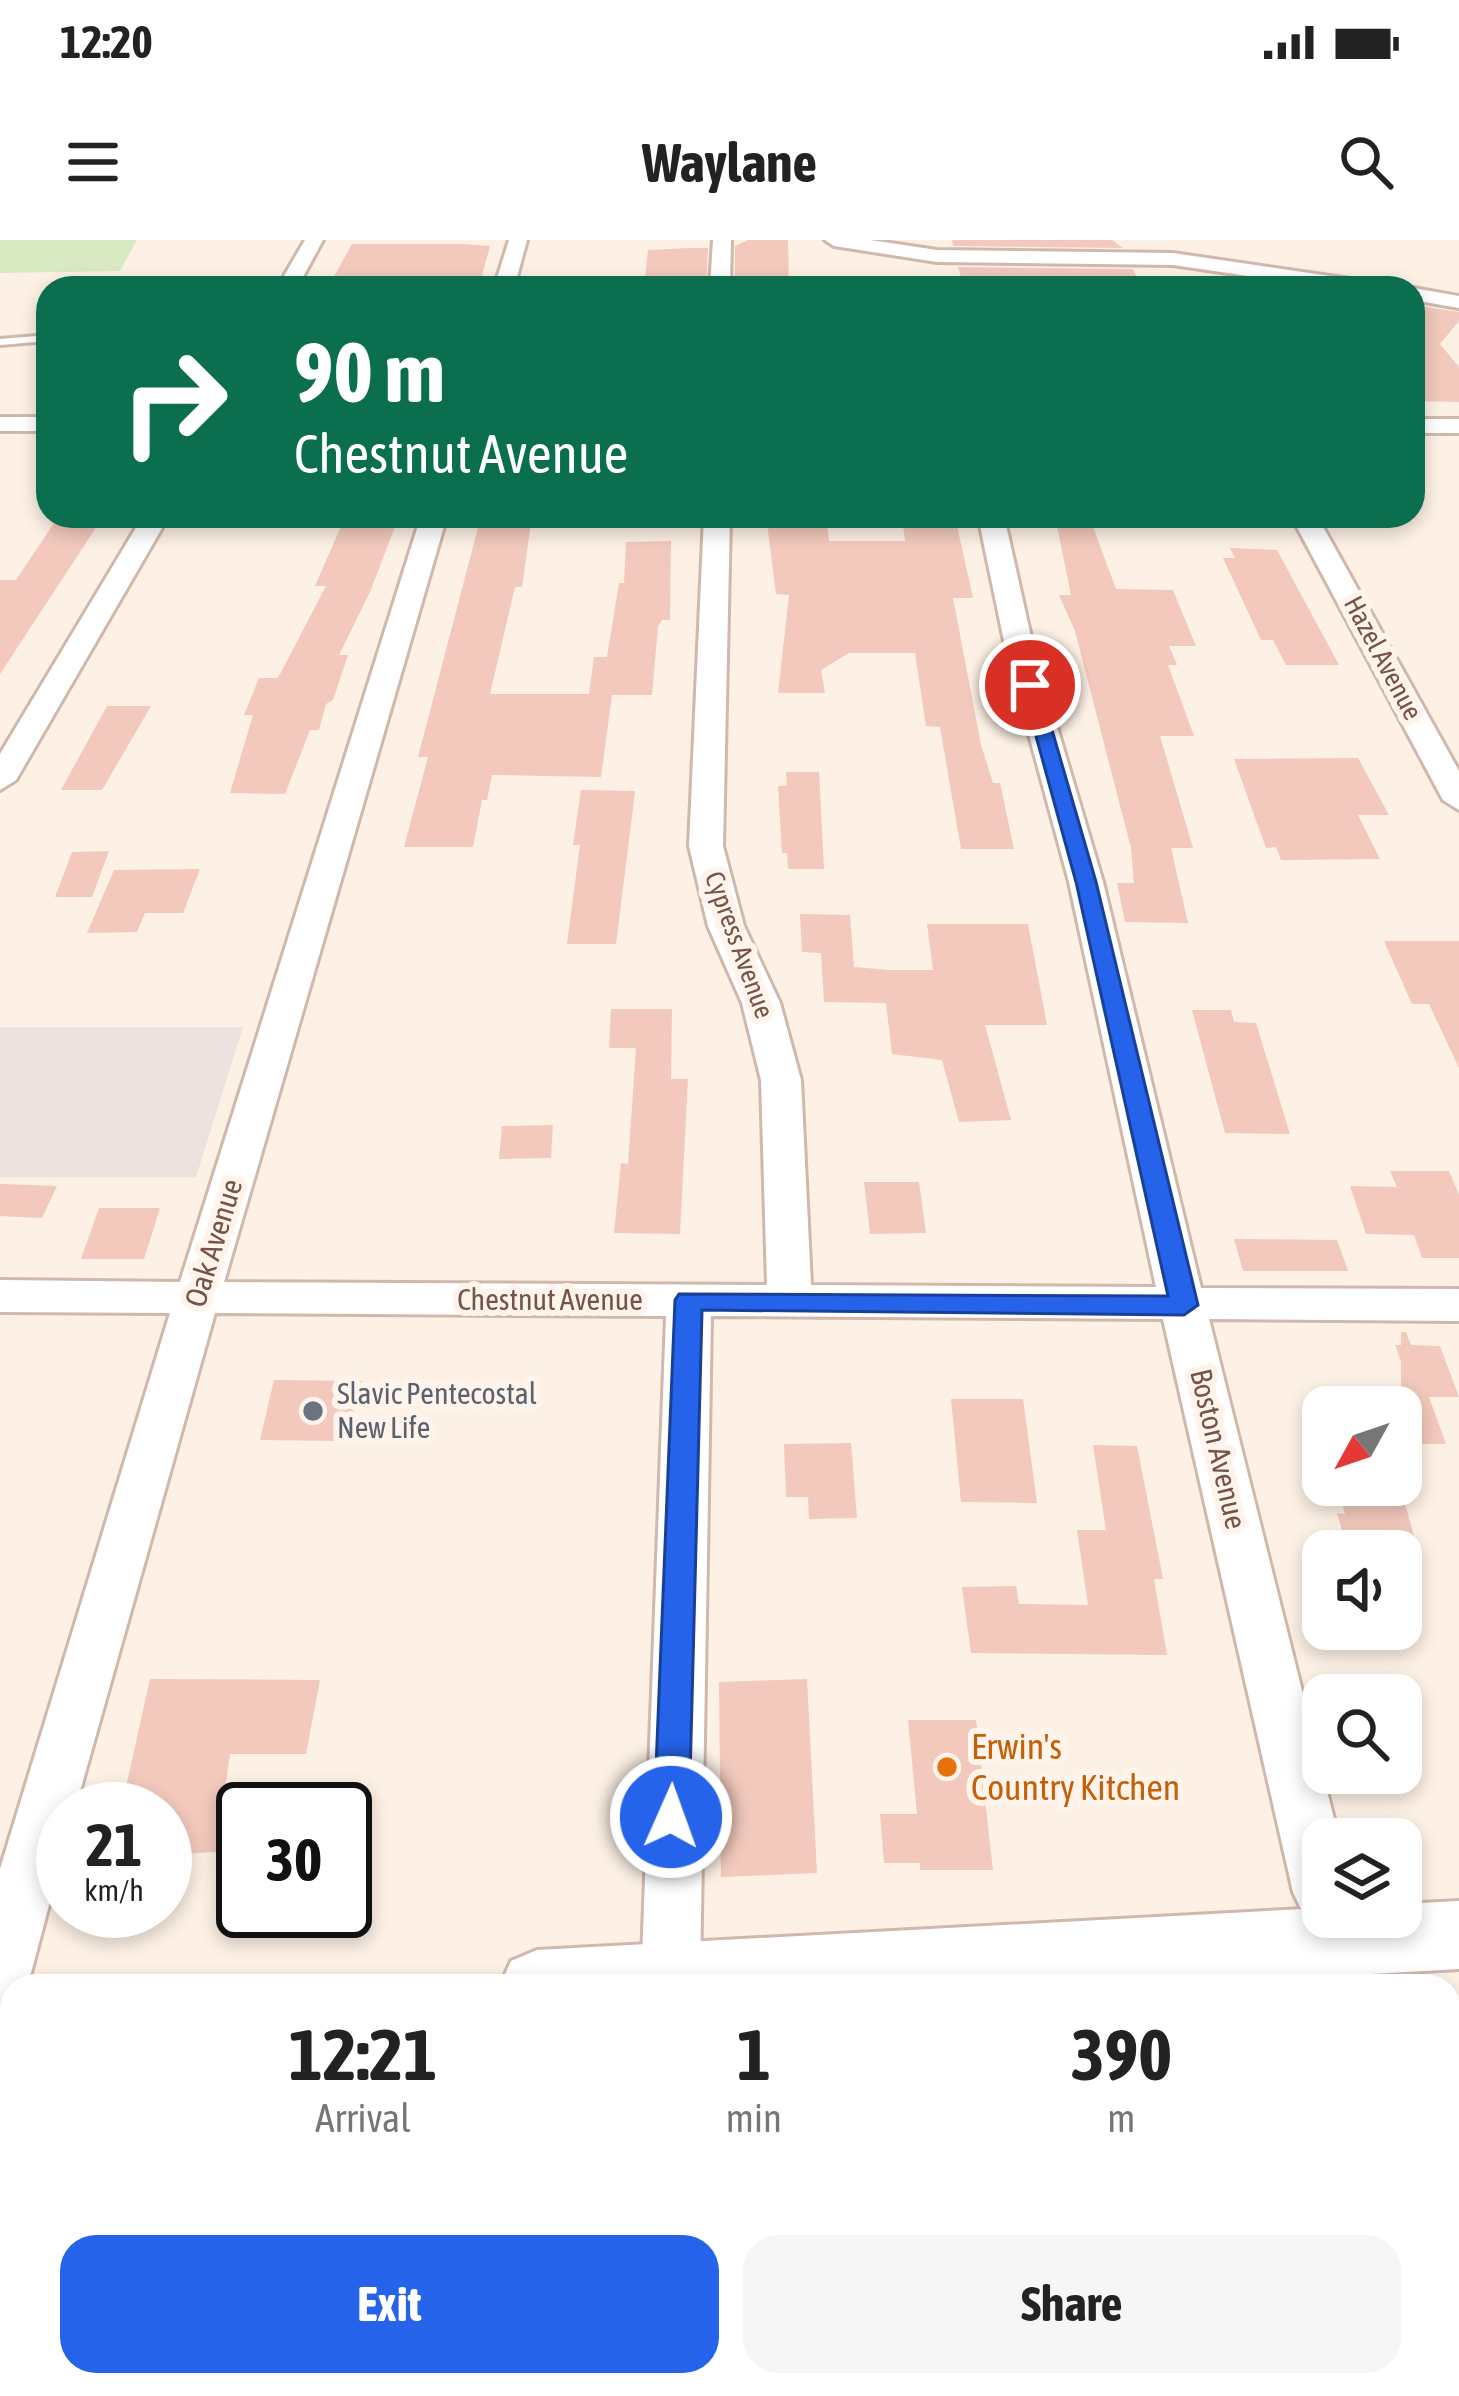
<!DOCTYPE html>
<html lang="en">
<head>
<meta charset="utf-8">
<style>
	:root { --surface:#fff; --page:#f6f6f6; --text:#222; --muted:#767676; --accent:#2563eb }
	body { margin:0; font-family:"Asap Condensed",sans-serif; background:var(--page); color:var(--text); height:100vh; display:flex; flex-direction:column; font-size:45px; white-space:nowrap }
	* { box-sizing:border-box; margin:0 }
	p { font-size:39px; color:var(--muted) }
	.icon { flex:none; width:66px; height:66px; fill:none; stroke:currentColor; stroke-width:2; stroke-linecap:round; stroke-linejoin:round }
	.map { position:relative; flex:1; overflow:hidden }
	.panel { position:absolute; left:0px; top:1734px; width:1461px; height:423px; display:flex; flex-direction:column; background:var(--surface); border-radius:36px 36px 0 0; box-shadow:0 6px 18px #0003 }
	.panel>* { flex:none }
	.banner { position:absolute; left:36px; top:36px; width:1389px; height:252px; border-radius:36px; box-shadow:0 6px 18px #0003; background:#0b6e4f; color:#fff; overflow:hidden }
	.needle { width:78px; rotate:230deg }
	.controls { position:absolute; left:1302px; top:1146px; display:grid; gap:24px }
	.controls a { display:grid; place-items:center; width:120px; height:120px; border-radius:24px; background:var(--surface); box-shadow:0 6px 18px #0003; font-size:60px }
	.speed { position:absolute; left:36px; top:1542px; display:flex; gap:24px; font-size:60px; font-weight:700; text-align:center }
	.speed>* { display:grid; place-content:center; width:156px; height:156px; border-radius:50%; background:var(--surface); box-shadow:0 6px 18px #0003; line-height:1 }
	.speed small { font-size:30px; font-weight:400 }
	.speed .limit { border:6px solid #111; border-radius:18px; background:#fff; color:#111 }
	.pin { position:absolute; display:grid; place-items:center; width:102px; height:102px; color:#fff; margin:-51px; border:6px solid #fff; border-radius:50%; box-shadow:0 3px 12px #0007 }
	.me { position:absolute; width:132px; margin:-66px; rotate:2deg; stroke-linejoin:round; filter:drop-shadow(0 0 9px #0008) }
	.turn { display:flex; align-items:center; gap:42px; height:252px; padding:0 60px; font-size:54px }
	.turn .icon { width:156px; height:156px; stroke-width:2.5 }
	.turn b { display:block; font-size:84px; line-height:102px }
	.eta { display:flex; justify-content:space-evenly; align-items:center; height:204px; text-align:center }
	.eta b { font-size:72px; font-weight:700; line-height:84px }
	.button { display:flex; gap:24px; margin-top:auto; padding:24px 60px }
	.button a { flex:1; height:138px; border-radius:36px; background:var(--accent); color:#fff; font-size:48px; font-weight:700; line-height:138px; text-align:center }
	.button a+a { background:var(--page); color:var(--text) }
	.status { display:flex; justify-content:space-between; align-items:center; height:84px; padding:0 60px; background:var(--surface); direction:ltr }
	.status svg { height:33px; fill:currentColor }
	header { display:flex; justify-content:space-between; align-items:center; height:156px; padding:0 60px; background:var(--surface); font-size:54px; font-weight:700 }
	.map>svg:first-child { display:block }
</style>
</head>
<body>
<div class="status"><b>12:20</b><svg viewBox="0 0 49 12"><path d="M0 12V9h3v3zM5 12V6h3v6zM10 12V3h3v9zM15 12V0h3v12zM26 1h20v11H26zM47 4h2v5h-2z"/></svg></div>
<header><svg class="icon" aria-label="menu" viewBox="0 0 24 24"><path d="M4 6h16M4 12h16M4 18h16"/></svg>Waylane<svg class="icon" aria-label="search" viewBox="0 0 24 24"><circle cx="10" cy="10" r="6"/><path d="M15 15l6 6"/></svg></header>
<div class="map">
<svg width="1459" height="2156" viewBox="0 0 1459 2156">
	<rect width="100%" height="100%" fill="#fdf0e5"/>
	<path fill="#ece3df" d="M0,787H243L196,937H0Z"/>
	<path fill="#d9eac3" d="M0,0H137L120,31L0,33Z"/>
	<path fill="#f2c9bc" d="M748,0H788L789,48L735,46V6Z
		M952,0H1112L1123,8L953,6Z
		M352,4H463L490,6L481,39H474L472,48L331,42Z
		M689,8H708L706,46L644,48L648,10Z
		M958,27L1133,29L1137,38L978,40L961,37Z
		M1413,65L1459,72V81L1440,104L1459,127V162L1413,161Z
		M399,276L370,352L339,415H348L333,460L326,464L319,490H310L285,554L230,553L253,475H244L259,438H278L326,346H315L345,277Z
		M481,276H532L522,347H515L490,454H589L594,417H607L619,343H624L626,302L671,301L670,380H662L658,387L652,455H612L601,537L492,535L487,560H482L473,607H404L428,517H418Z
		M766,276H826L829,301H905L903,285L957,286L973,358H953L981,505L993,543H1000L1014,609H961L940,487L926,486L915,413H849L821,430L825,453H778L789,355L776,354Z
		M1055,276H1089L1116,349L1173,350L1196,406H1169L1177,425H1168L1194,496H1160L1193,608H1171L1188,683L1125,682L1117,643H1134L1131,608L1075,391L1059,355H1071Z
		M54,283H99L0,434V340H16Z
		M1230,308L1277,310L1339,425H1286L1273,400H1261L1223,318H1235Z
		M107,466H151L102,550H61Z
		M1358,518L1389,575H1358L1380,619L1281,620L1276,607L1266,608L1234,519Z
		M786,532H819L824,629H788L787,613H782L778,546H787Z
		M581,550L635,551L616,704H567L580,605H573Z
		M109,611L92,657H55L72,612Z
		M200,629L183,673H145L137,692L87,693L114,630Z
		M800,674L850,675L854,727L889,730H933L927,684H1028L1047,785H985L1011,880L959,882L942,820L892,814L886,763L824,762L821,713L802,712Z
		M1384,701H1459V828L1429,764H1412Z
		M611,769H672L671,839H688L680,994L614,993L621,923L628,924L636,808H609Z
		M1192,770H1231L1234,782L1256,783L1290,894L1225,893Z
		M553,885L551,918L499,919L502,886Z
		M1390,931H1449L1459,955V1018H1422L1414,995L1366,994L1350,946L1397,947Z
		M864,942H919L926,993L870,994Z
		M0,944L57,946L42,978L0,976Z
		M99,968H160L144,1019H81Z
		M1234,999L1337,1000L1348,1031H1243Z
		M1401,1092H1406L1411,1105L1440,1106L1459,1157H1429L1446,1204H1401V1122L1395,1105H1401Z
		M274,1140L362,1141L346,1201L260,1200Z
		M951,1159H1023L1037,1263L961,1262Z
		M851,1203L857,1278L809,1279L808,1257H786L784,1204Z
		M1093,1205L1137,1206L1163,1339H1154L1167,1415L971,1413L962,1347L1016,1346L1019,1364L1088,1365L1077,1290H1106Z
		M1336,1245H1400L1418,1311H1348L1337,1273L1345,1274Z
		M150,1439L320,1440L306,1514H230L216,1612L165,1615V1569H121Z
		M807,1439L817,1633L721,1637L719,1442Z
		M908,1480H976L993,1630H920V1623H884L880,1574H917Z"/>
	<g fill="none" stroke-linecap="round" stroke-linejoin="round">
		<defs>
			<path id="service" d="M102,42L106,48H96L99,43Z
				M48,95V101L0,105V99Z"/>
			<path id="minor" d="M305,0H323L297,48H277Z
				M509,0H527L514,48H494Z
				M713,0H731L730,48H710Z
				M825,0H870L937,10L1173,13L1371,42L1381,48H1331L1173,25L937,22L834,6Z
				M1413,48L1459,56V68L1413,60Z
				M0,177H48V191H0Z
				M1413,179H1459V193H1413Z
				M143,276H169L16,540L0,550V514Z
				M421,276H447L224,1042L767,1045L761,840L742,763L708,686L689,606L704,276H730L723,606L744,686L780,763L801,840L811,1045L1156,1047L1069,642L1005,406L978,276H1004L1033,406L1103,642L1201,1048L1459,1049V1081L1209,1079L1339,1599H1323V1677H1329L1323,1679L1302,1671L1293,1652L1163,1079L711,1076L700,1739L697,1746H641L666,1076L215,1073L75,1569H63V1612L31,1733L25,1746H12V1758L0,1762V1629L170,1073L0,1072V1040L180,1042Z
				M1291,276H1317L1459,531V570L1443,560Z
				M1035,2145H1107L1109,2156H1037Z"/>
			<path id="tertiary" d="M1459,1661V1729L1162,1746H500L511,1721L537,1710L1323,1668V1677H1401V1664Z
				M12,1739L30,1746H12V1811L0,1812V1740Z"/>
		</defs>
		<use href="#service" stroke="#d0b8ad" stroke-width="6"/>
		<use href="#minor" stroke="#d0b8ad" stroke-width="6"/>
		<use href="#tertiary" stroke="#d0b8ad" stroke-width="6"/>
		<use href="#service" fill="#fff" fill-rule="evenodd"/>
		<use href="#minor" fill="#fff" fill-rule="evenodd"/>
		<use href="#tertiary" fill="#fff" fill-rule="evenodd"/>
	</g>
	<path fill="#2563eb" stroke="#184099" stroke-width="3" d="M1030,440L1039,445L1096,642L1198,1065L1184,1075L702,1070L689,1577L684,1588L671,1592L659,1588L654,1577L675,1060L679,1054L1168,1056L1076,642L1022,445Z"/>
	<circle fill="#6b7280" stroke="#fff4eb" stroke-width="4.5" cx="313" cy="1171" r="12"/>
	<circle fill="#e8710a" stroke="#fff4eb" stroke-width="4.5" cx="947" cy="1527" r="12"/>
	<g text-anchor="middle" stroke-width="12" stroke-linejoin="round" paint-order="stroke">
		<g font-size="27" fill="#765349" stroke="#fff4eb">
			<text transform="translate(1383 418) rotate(62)" y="9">Hazel Avenue</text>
			<text transform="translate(739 705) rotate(70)" y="9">Cypress Avenue</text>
		</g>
		<g font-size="30" fill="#765349" stroke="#fff4eb">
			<text transform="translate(214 1003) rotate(-73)" y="10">Oak Avenue</text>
			<text x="550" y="1070">Chestnut Avenue</text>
			<text transform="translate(1218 1209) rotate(77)" y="10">Boston Avenue</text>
		</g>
		<g font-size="30" fill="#5b616d" stroke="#fff4eb" text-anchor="start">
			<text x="337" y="1164">Slavic Pentecostal<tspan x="337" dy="34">New Life</tspan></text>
		</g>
		<g font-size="36" fill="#c56008" stroke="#fff4eb" text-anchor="start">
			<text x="971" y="1519">Erwin's<tspan x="971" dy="41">Country Kitchen</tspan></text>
		</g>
	</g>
</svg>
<div class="controls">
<a><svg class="needle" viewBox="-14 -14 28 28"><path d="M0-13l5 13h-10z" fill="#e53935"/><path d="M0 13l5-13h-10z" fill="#767676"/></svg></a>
<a><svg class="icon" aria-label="sound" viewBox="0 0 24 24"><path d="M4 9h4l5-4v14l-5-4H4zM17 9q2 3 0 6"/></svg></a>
<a><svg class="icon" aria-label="search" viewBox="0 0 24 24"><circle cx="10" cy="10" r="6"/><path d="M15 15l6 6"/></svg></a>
<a><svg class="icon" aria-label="layers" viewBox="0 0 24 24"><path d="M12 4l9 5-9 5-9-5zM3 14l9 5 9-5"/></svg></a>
</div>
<div class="speed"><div>21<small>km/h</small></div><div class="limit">30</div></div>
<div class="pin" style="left:1030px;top:445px;background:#d93025"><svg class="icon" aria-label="arrive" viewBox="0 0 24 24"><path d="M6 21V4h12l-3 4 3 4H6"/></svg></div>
<svg class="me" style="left:671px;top:1577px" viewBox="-20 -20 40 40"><circle r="17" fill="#2563eb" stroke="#fff" stroke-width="3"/><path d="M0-11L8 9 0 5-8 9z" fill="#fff"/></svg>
<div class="banner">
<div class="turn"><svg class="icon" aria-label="right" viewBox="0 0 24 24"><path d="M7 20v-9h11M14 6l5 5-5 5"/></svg><div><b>90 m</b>Chestnut Avenue</div></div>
</div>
<section class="panel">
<div class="eta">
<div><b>12:21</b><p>Arrival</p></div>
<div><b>1</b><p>min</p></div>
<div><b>390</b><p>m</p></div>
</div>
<div class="button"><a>Exit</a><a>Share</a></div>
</section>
</div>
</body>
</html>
